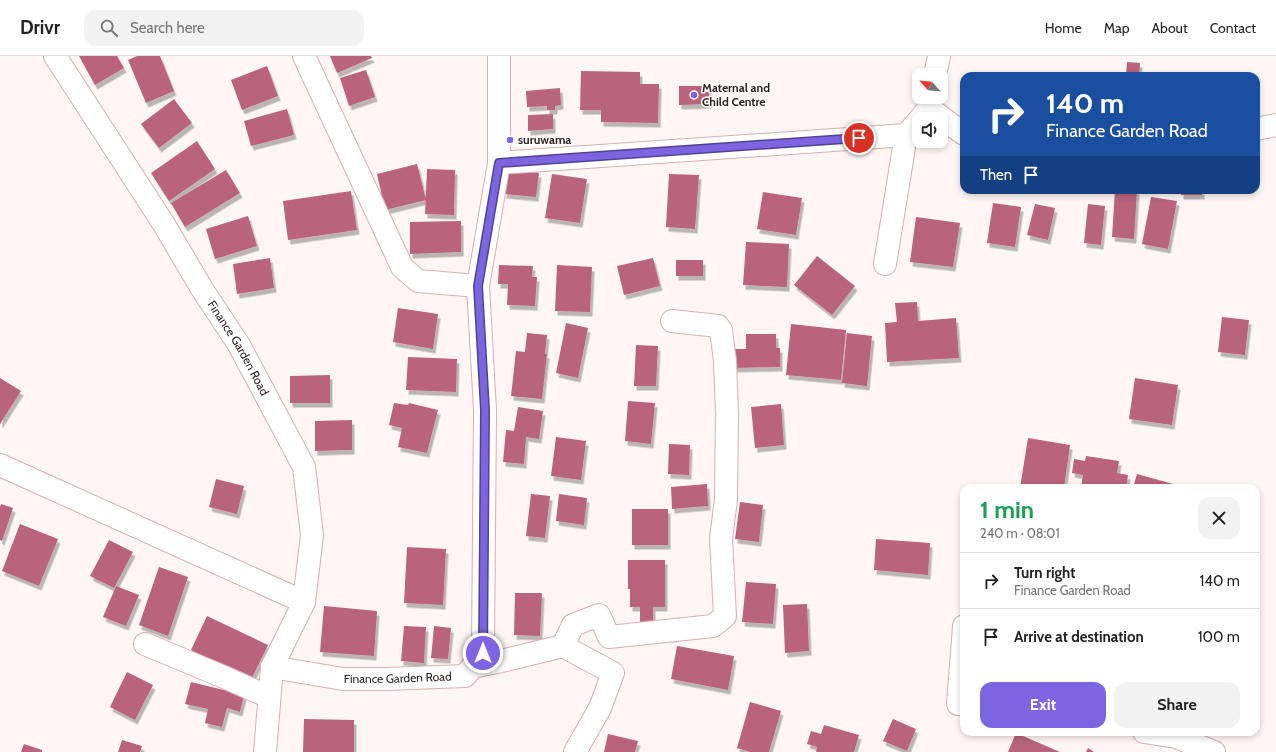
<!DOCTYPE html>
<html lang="en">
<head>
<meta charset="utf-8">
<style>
	:root { --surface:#fff; --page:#f2f2f2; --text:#222; --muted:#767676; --line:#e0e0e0; --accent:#7c65e0 }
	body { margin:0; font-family:Cabin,sans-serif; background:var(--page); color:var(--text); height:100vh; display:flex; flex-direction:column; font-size:15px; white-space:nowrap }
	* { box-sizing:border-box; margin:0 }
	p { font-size:13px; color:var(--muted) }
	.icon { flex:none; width:22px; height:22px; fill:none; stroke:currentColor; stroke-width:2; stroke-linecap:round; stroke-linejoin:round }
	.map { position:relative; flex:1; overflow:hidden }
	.drawer { position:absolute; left:960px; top:428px; width:300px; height:252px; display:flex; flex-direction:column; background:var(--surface); border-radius:12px; box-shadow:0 2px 6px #0003 }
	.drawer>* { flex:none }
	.guide { position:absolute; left:960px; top:16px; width:300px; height:122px; border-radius:12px; box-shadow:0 2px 6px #0003; background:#1a4fa0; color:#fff; overflow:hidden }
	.needle { width:26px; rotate:297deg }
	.buttons { position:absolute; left:912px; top:12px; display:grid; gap:8px }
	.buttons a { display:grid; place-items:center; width:36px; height:36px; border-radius:8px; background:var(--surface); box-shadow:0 2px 6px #0003; font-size:20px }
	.pin { position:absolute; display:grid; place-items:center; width:34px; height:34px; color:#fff; margin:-17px; border:2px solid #fff; border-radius:50%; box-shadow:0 1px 4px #0007 }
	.me { position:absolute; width:44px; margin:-22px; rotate:0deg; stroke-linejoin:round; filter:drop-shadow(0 0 3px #0008) }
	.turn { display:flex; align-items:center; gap:14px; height:84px; padding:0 20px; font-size:18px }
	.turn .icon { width:52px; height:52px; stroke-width:2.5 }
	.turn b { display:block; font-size:28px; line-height:34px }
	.then { display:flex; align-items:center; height:38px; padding:0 20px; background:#0003; gap:8px; font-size:15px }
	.round { display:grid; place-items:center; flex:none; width:42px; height:42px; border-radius:12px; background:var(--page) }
	.overview { display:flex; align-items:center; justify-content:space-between; height:68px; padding:0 20px }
	h1 { font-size:24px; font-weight:700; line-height:30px; color:#1e9e55 }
	.action { display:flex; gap:8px; margin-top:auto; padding:8px 20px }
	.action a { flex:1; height:46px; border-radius:12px; background:var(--accent); color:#fff; font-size:16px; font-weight:700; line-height:46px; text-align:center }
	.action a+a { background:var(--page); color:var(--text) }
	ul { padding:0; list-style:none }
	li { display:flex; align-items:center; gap:12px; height:56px; padding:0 20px; border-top:1px solid var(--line) }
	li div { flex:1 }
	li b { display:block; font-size:15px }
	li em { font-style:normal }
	header { display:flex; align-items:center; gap:24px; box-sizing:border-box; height:56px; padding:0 20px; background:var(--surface); border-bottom:1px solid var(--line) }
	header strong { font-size:19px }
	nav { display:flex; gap:22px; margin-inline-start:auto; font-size:14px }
	.search { width:280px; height:36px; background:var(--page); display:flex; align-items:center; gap:10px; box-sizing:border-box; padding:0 14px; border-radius:12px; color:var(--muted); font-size:15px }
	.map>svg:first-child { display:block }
</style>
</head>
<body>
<header>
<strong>Drivr</strong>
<div class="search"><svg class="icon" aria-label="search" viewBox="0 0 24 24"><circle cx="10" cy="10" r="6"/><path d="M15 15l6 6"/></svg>Search here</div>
<nav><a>Home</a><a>Map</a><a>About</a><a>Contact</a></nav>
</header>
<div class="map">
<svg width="1276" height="696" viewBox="0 0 1276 696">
	<defs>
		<filter id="shadow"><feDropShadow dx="2.5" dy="4.5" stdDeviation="0" flood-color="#0004"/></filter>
	</defs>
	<rect width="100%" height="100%" fill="#fef5f5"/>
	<path fill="#b9637d" filter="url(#shadow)" d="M79,0H117L124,12L95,29Z
		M137,0H160L174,35L146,47L128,4Z
		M330,0H371L372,2L337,17Z
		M1127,6L1140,7L1139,20H1126Z
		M267,10L278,40L242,54L231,24Z
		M366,14L375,41L349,50L340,22Z
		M581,15L640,16V28H659L658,67L601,66V54H580Z
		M679,30H709V48L679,49Z
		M560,32L561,49L555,50V54H547V50L527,51L526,35Z
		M174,43L192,67L159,92L141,68Z
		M287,53L294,79L251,90L244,65Z
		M553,58V73L528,75V59Z
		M197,85L215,113L169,145L151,117Z
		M417,108L426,144L385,154L377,118Z
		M427,113L455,114L454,159L425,158Z
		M507,113L539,117L536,141L504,138Z
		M226,114L240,137L185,171L171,147Z
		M552,118L587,123L580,167L545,162Z
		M669,118L699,119L695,173L666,171Z
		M1115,134H1137L1134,183L1112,181Z
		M1181,134H1202V139H1181Z
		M351,135L357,174L288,184L283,145Z
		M763,136L802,142L796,179L757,173Z
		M1151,141L1177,145L1168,193L1142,188Z
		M993,147L1021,151L1015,191L987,187Z
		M1035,148L1055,152L1048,184L1027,179Z
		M1088,148L1105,150L1101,189L1084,187Z
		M248,160L257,190L215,203L206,173Z
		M916,161L960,167L953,211L910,206Z
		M461,165V196L410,198V166Z
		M746,186L789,188L787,231L743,229Z
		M817,200L855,230L832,259L794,229Z
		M270,202L274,232L237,238L233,208Z
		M653,202L660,230L624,239L617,210Z
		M676,204H703V220H676Z
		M499,209L533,210L532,221H537L535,250L507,249L508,228H498Z
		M557,209L592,211L590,256L555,255Z
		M917,246L918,265L956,262L959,302L887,306L885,267L897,266L895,247Z
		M398,252L438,258L433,293L393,286Z
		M1222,261L1249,264L1245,299L1218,296Z
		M566,267L588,272L578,322L556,317Z
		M791,268L846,274L841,324L786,319Z
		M527,277L547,279L545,298H547L542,343L511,340L516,295L525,296Z
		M847,277L872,280L867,330L842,327Z
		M746,278H776V292H780V311L731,312V293H746Z
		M636,289L658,290L656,330H634Z
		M408,301L457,303L456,336L406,334Z
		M330,319V347H290V320Z
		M0,322L21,335L0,368Z
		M1135,322L1178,329L1172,369L1129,363Z
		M628,345L655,347L651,388L625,385Z
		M394,347L408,349L409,347L438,354L427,397L398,391L402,372L389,369Z
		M781,348L784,389L755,392L751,351Z
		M518,351L543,355L539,383L526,381L524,408L503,406L506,374L514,375Z
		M352,364V394L315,395V365Z
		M556,381L586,385L581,424L551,420Z
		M1028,382L1070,389L1064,432H1020Z
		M669,388L690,389L689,419L668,418Z
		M1086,400L1119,405L1117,417L1128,419L1126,432H1081L1083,419L1072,417L1074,403L1085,405Z
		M1137,418L1173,428L1172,432H1133Z
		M216,423L244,430L237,458L209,451Z
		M707,428L708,450L672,453L671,431Z
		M1206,428L1217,432H1204Z
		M531,438L550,440L545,482L526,480Z
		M559,438L587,442L584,469L556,465Z
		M740,446L763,449L759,486L735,483Z
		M1,448L13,452L2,485L0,484V451Z
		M632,453H668V489H632Z
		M20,468L58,483L39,530L2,515Z
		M876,483L930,487L928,519L874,514Z
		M109,484L133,496L114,532L90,520Z
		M407,491L446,493L443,549L404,547Z
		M628,504H665V551H653V566H640V551H630V533H628Z
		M159,511L188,521L168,580L139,569Z
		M746,526L776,528L773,568L742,566Z
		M116,530L139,539L126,570L103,561Z
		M515,537H542L540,580L514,579Z
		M807,548L809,595L785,597L783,549Z
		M324,550L377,555L374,600L320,596Z
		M207,560L268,589L251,624L191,594Z
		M404,570L426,571L424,607L401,605Z
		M434,570L451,572L448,603L431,602Z
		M677,590L734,600L728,634L671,623Z
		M127,616L153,629L135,664L110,651Z
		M191,626L244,639L240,656L227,652L222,671L205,667L208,653L185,648Z
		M750,646L781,655L769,696H750L737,692Z
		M304,663L354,664V696H303Z
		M893,663L916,673L907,695L883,685Z
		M824,669L859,679L854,696H816L817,691L807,688L811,675L821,678Z
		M1016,677L1060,696H1008Z
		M608,678L638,685L635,696H604Z
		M122,684L142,690L140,696H118Z
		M24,688L42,694V696H21Z
		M1088,692L1094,696H1086Z"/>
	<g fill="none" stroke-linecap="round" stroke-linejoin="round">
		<defs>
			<g id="minor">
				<path id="s1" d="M55,0L165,170L202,233L239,289L304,411L312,479L304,546L272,611"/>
				<path d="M304,0L402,211L418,225L478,230"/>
				<path d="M935,19L939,0"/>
				<path d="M920,63L929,52L964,78"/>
				<path d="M1256,73L1276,69"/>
				<path d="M499,107V0"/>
				<path d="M885,208L906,79"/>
				<path d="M0,409L304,546"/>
				<path d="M964,570L958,648L964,649"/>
				<path d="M145,588L224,621L269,641"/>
				<path d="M563,590L573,569L599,559L609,581L713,570L725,560L721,483L726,443L727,358L725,305L721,274L718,270L672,265"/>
				<path d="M472,611L497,606L563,590L613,617L600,652L575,696"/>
				<path d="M1144,676L1176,681L1214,696"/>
				<path id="s2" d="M265,696L272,611L343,623H386L465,620L483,597L485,354L478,230L499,107L906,79L919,64"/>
			</g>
		</defs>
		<use href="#minor" stroke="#d6b0ae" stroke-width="24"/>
		<use href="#minor" stroke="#fff" stroke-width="22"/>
	</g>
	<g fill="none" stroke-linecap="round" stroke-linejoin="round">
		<defs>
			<path id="route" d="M483,597L485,354L478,230L499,107L859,82"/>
		</defs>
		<use href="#route" stroke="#514292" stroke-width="10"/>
		<use href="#route" stroke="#7c65e0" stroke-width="7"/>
	</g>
	<g fill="#7c65e0" stroke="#fff" stroke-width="1.5">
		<circle cx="694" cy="39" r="4"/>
		<circle cx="510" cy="84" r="4"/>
	</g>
	<g text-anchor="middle" stroke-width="3" stroke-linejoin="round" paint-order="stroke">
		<g font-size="12" font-weight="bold" fill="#302221" stroke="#fff" text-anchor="start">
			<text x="702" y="36">Maternal and<tspan x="702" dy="14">Child Centre</tspan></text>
			<text x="518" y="88">suruwama</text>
		</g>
		<g font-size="12" fill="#302221" stroke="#fff">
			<text dy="4" stroke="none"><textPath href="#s1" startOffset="345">Finance Garden Road</textPath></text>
			<text dy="4" stroke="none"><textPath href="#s2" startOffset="212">Finance Garden Road</textPath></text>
		</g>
	</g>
</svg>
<div class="buttons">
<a><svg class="needle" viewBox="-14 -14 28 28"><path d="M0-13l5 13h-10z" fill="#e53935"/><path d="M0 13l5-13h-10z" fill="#767676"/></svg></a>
<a><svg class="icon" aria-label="sound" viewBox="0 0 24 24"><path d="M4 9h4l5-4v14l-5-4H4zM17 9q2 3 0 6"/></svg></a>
</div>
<div class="pin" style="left:859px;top:82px;background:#d93025"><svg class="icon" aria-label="arrive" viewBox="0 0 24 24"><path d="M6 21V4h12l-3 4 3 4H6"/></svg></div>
<svg class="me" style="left:483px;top:597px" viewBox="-20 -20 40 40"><circle r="17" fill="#7c65e0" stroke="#fff" stroke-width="3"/><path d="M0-11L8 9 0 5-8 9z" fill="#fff"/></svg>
<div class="guide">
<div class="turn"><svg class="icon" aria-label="right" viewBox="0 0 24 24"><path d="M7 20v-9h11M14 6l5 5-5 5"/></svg><div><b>140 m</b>Finance Garden Road</div></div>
<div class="then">Then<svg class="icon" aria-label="arrive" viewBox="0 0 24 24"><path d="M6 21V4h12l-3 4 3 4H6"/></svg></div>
</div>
<section class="drawer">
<div class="overview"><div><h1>1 min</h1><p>240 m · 08:01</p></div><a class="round"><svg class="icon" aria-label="close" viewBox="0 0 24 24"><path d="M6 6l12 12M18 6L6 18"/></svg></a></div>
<ul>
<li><svg class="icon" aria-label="right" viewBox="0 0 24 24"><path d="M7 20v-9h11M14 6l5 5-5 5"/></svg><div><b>Turn right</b><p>Finance Garden Road</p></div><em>140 m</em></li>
<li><svg class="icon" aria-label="arrive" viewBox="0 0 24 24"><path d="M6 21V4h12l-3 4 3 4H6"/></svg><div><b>Arrive at destination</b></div><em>100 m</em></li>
</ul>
<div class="action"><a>Exit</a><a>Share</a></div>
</section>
</div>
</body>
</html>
